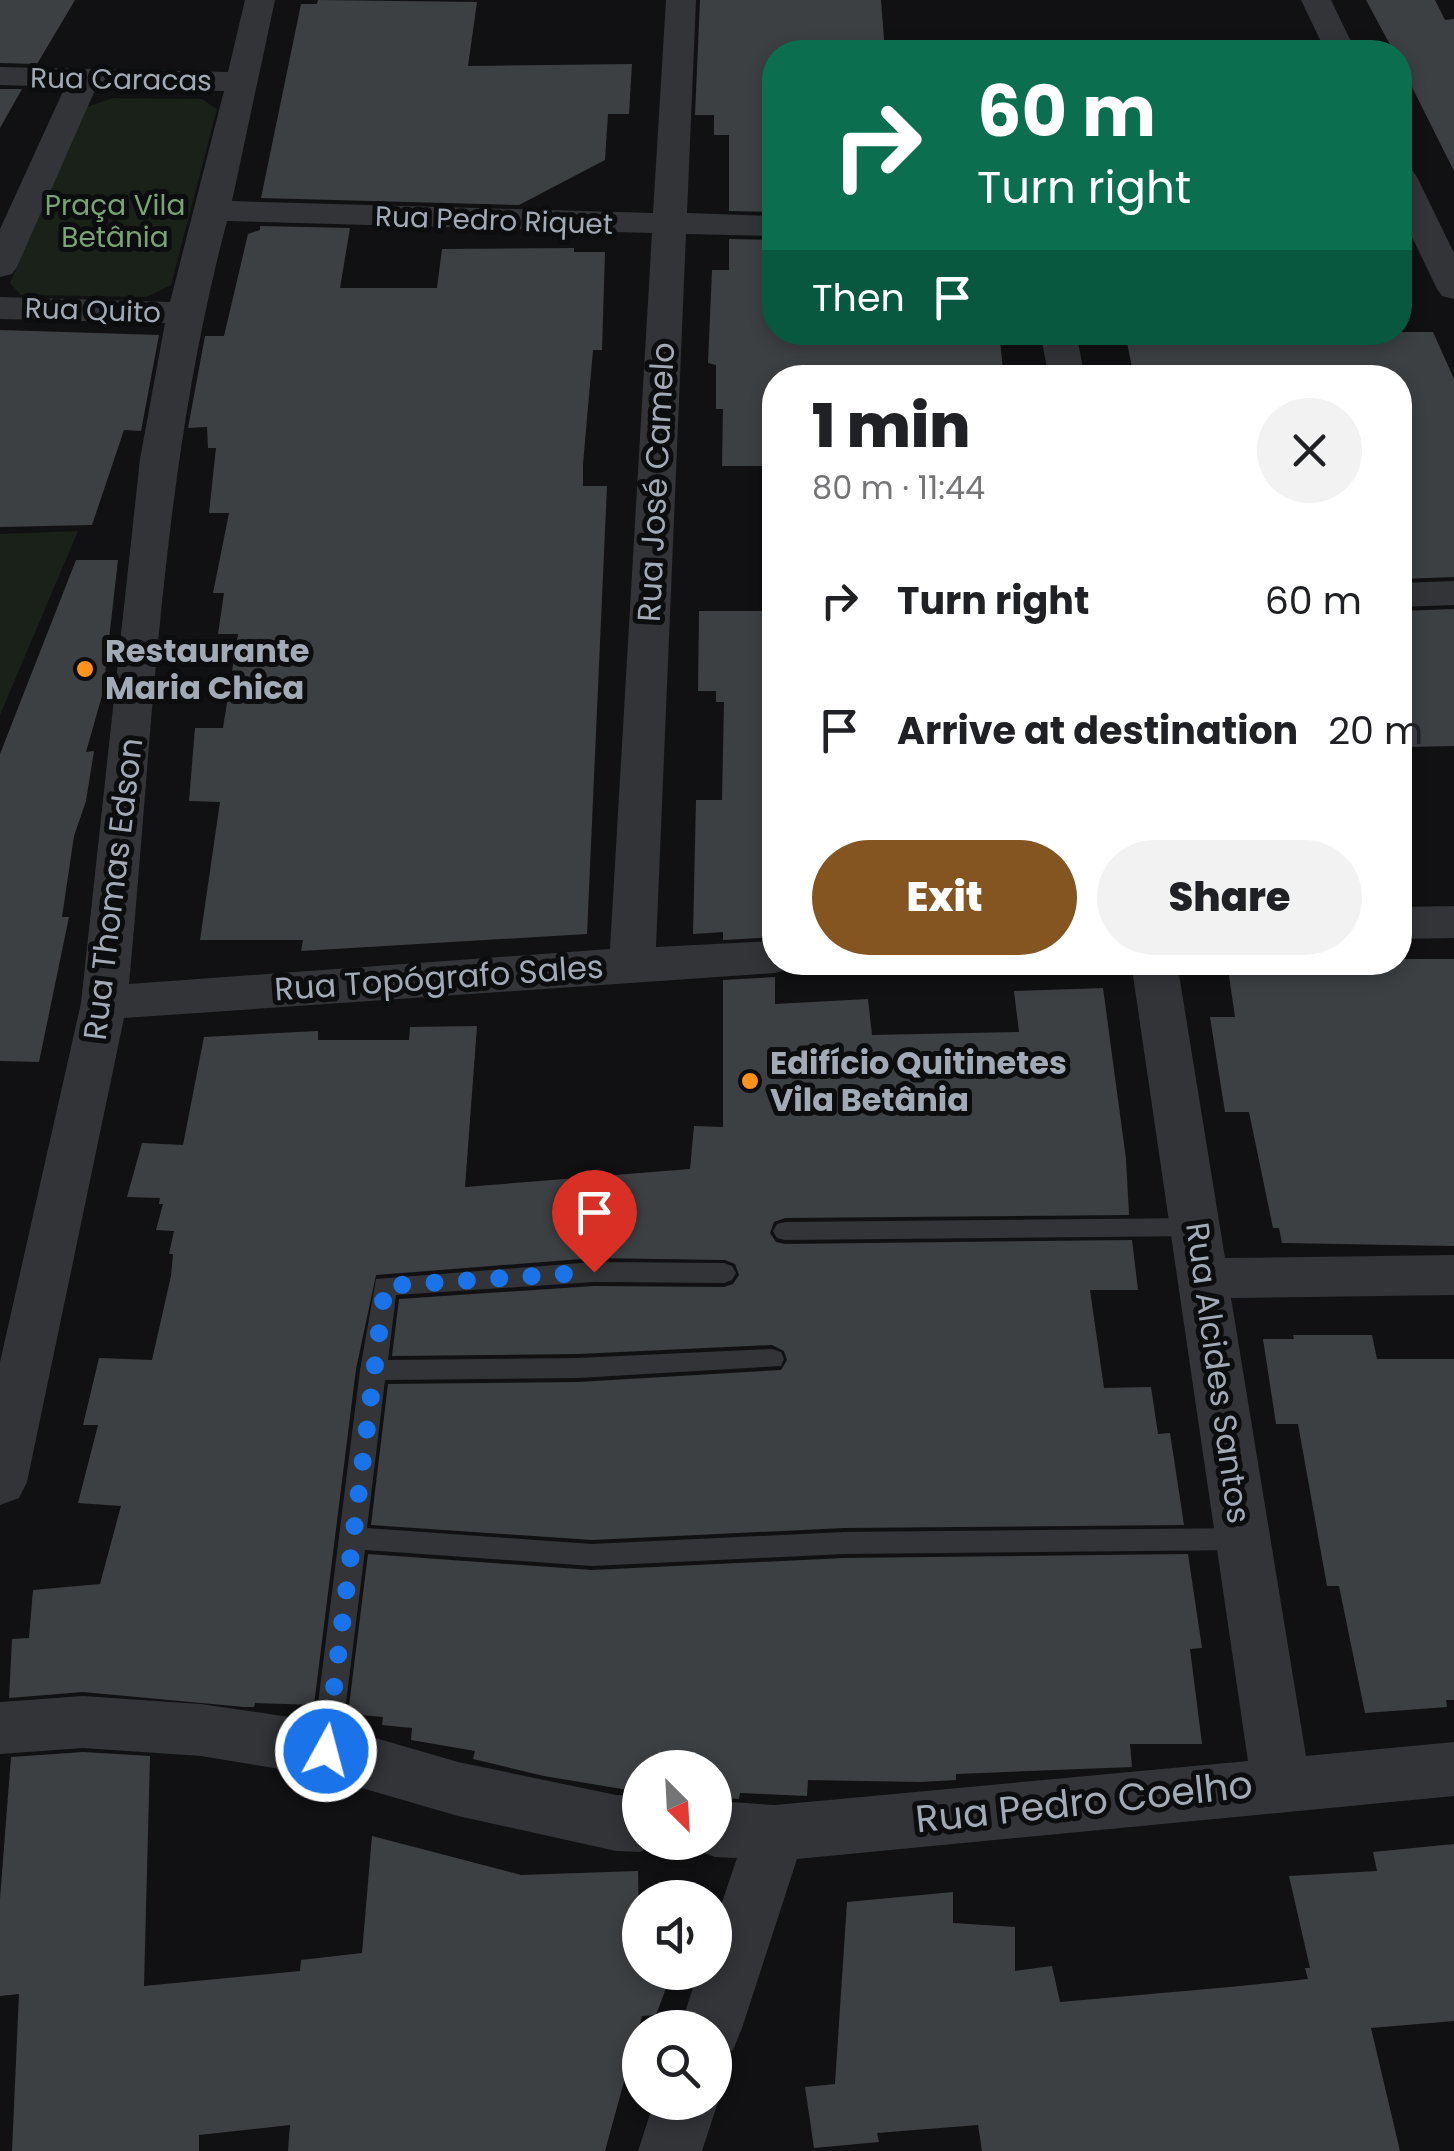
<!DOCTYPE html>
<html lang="en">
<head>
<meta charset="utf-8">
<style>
	:root { --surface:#fff; --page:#f2f2f2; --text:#202124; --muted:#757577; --accent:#845421 }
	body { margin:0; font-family:Poppins,sans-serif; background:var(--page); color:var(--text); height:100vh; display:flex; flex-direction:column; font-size:38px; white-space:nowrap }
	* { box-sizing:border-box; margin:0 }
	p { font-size:32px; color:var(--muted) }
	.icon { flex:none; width:55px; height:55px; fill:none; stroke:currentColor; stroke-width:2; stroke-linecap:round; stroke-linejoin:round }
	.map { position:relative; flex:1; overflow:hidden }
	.details { position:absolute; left:762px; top:365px; width:650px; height:610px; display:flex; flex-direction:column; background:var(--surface); border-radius:40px; box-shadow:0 5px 15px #0003 }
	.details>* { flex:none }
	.hud { position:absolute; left:762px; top:40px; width:650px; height:305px; border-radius:40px; box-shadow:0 5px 15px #0003; background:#0b6e4f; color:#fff; overflow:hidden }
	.needle { width:65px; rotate:156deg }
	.controls { position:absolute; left:622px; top:1750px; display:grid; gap:20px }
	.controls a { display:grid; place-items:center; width:110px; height:110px; border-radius:50%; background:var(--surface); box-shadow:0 5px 15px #0003; font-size:50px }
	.pin { position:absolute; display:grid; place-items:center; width:85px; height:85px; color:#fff; margin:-102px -42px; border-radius:50% 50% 50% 0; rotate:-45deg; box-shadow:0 0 10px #0007 }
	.pin .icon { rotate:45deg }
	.me { position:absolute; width:110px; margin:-55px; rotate:7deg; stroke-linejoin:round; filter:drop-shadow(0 0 8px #0008) }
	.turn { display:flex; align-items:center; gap:35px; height:210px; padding:0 50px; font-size:45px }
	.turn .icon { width:130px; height:130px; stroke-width:2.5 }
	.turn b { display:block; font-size:70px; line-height:85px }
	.then { display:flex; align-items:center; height:95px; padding:0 50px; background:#0003; gap:20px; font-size:38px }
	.round { display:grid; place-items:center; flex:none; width:105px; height:105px; border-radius:52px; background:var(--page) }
	.overview { display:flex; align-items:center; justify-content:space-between; height:170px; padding:0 50px }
	h1 { font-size:60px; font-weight:800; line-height:75px }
	.button { display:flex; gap:20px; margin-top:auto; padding:20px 50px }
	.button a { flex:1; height:115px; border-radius:60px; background:var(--accent); color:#fff; font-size:40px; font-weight:800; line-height:115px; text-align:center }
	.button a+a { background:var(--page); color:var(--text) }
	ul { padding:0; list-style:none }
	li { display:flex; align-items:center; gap:30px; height:130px; padding:0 50px }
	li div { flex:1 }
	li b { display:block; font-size:38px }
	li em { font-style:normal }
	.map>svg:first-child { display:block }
</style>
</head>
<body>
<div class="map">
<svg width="1454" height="2151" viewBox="0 0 1454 2151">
	<rect width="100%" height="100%" fill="#111113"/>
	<path fill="#192119" d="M113,98L202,99L217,109L171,285L147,297L21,295L10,283L87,107Z
		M78,531L0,715V534Z"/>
	<path fill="#3d4043" d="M0,0H75L37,64L0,63Z
		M318,0L477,2L468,66L632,64L629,114H608L605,160L519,205L261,198L301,4H317Z
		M700,0H881L885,52H775V212L729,211V135H714V115H695Z
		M1366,0H1435L1445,20L1454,19V171L1400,63V52H1394Z
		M0,89H22L0,128Z
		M260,226L350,228L340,288H437L442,249L574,248V252H605L602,350H593L583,464V486H607L587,934L301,951L303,940H200L220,802L189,801L195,728H223L238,634H218L224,593H213L229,513H209L216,448H208L207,427L188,428L205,336H224L248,234L260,230Z
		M729,239L775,240V332H999L1004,378H775V466H722L723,409H716V365L708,363L712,270H729Z
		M0,330L159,335L141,431L124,430L92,525L0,527Z
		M1125,332H1433L1454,379V577L1400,579V378H1134Z
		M76,560H118L103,692L86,752L94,751L86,801L74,836L62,917H69L39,1062L0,1061V754Z
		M1454,609V746L1407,747L1400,721V611Z
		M699,611H775V937L723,940V932L693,934L696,800H722L724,702H716V691H698Z
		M1400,959H1454V1246L1282,1243L1279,1228H1273L1249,1112H1225L1210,1017H1235L1227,962H1400Z
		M775,977V1004L868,999L872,1035L1019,1032L1014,991L1103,988L1126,1159L1129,1215L785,1218L774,1222L770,1233L776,1242L785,1244L1132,1240L1138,1290H1090L1104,1388L1151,1387L1158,1434L1170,1433L1184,1525L844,1528L592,1540L371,1525L388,1384L578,1382L781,1370L787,1360L784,1351L772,1345L578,1354L392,1356L399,1299L594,1286L724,1287L733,1284L739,1275L735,1264L725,1260L594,1258L376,1275L356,1369L314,1705L255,1703L254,1707H244L83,1692L9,1698L12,1639L29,1638L33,1590L100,1584L121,1506L78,1503L98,1425H83L99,1358L152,1360L171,1276L173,1254H169L174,1231L156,1230L163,1204H159L160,1198L127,1197L142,1143L183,1145L204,1037L318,1031V1040H409L410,1027L477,1026L465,1187L690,1169L694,1126L723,1127V980Z
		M1293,1335H1372L1377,1359H1454V1700H1446L1447,1707L1365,1713L1339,1586H1327L1298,1424H1276L1263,1339H1294Z
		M368,1554L592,1570L844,1558L1188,1554L1202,1648L1190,1649L1202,1744H1130L1132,1767L956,1774V1780L920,1782L808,1780L807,1796L740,1793L739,1799L715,1797V1768H640V1792L544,1776L473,1759L475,1751L411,1740L412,1728L382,1725L383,1717L348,1714Z
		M83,1752L150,1756L144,1986L300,1971L301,1960L362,1953L372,1836L521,1875L638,1871L640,1972H672L656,2015L642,2016L605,2151H288L290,2125L199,2135V2151H12L19,1994L0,1996V1899L11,1757Z
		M1454,1844V2021L1371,2028L1400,2151H982L978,2125L877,2133L879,2142L814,2148L805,2087L835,2084L847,1902L953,1892V1923L1015,1927V1971L1052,1966L1060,2002L1230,1987L1308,1979L1305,1968H1310L1289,1876L1377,1871L1373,1852Z"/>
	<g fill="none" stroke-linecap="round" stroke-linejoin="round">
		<path fill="#323438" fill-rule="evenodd" d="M1196,1218L1204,1220L1208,1227L1204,1234L1196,1236L785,1240L777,1238L773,1231L777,1224L785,1222Z
			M594,1262L724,1263L732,1266L736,1273L732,1280L724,1283L594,1282L396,1295L388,1360L578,1358L772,1349L781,1352L784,1359L781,1366L578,1378L385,1380L367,1528L592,1544L844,1532L1243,1528L1252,1531L1256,1539L1252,1547L1243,1550L844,1554L592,1566L365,1550L340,1751L336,1760L326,1764L316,1760L312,1751L360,1370L376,1279Z"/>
		<path fill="#323438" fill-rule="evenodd" d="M245,0H275L232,201L653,213L666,0H696L687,213L775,216V236L686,234L656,947L775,941V962H795L791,969L775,973L124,1018L27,1482L19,1498L0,1505V1362L81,1003L140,459L165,323L0,319V297L170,302L224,91L96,88L17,267L12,274L0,277V229L65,87L0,85V67L228,72ZM227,221L652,233L610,949L129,984C153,730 161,469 227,221Z
			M1301,0H1331L1356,52H1326Z
			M1400,167L1412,170L1417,177L1454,253V299L1442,296L1437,289L1400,212Z
			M1040,332H1076L1085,378H1049Z
			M1454,581V605L1400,607V583Z
			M1454,906V938L1400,939V907Z
			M1131,962H1177L1225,1258L1454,1255V1295L1231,1298L1306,1756L1454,1742V1796L797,1859L742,2028L733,2050L715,2057V2028H680L698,1972H715V1923L737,1858L715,1857L694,1849L691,1842H715V1801L775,1805L1248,1761Z
			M83,1696L201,1704L317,1721L458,1762L616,1795L640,1796V1842H661L640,1852L616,1851L458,1816L317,1775L201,1756L83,1748L0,1754V1702Z
			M715,2095L718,2102L702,2151H638L654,2102H715Z"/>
	</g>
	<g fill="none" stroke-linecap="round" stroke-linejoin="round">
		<path stroke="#1a73e8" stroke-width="18" stroke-dasharray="0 32.4" d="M326,1751L385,1286L594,1272"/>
	</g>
	<g fill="#ff921d" stroke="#0c0d0e" stroke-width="4">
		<circle cx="85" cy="669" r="10"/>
		<circle cx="750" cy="1081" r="10"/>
	</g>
	<g text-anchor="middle" stroke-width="10" stroke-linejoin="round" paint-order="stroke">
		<g font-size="28" fill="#a1aab5" stroke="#0c0d0e">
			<text transform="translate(121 79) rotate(1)" y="10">Rua Caracas</text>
			<text transform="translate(494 220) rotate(2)" y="10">Rua Pedro Riquet</text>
			<text transform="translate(93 310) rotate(2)" y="10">Rua Quito</text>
		</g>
		<g font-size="28" fill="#7aa277" stroke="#0c0d0e">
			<text x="115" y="215">Praça Vila<tspan x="115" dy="32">Betânia</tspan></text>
		</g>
		<g font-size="32" fill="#a1aab5" stroke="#0c0d0e">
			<text transform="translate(656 482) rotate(-87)" y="11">Rua José Camelo</text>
			<text transform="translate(113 889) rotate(-83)" y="11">Rua Thomas Edson</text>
			<text transform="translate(439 978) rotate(-4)" y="11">Rua Topógrafo Sales</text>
			<text transform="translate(1218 1373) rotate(82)" y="11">Rua Alcides Santos</text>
		</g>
		<g font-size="32" font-weight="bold" fill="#a1aab5" stroke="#0c0d0e" text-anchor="start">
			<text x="105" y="662">Restaurante<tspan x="105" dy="37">Maria Chica</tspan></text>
			<text x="770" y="1074">Edifício Quitinetes<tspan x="770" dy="37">Vila Betânia</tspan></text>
		</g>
		<g font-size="38" fill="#a1aab5" stroke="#0c0d0e">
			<text transform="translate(1084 1802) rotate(-6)" y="13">Rua Pedro Coelho</text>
		</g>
	</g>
</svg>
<div class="controls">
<a><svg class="needle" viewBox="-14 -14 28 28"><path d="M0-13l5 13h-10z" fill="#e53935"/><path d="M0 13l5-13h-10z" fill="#757577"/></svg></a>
<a><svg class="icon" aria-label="sound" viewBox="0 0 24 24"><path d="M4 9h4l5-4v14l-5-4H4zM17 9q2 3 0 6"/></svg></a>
<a><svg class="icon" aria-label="search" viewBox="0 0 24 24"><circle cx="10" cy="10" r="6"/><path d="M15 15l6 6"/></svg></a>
</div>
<div class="pin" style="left:594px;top:1272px;background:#d93025"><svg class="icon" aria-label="arrive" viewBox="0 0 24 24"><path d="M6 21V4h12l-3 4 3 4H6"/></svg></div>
<svg class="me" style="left:326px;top:1751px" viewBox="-20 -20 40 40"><circle r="17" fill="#1a73e8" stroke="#fff" stroke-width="3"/><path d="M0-11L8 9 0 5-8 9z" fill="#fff"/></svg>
<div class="hud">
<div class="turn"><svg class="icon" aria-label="right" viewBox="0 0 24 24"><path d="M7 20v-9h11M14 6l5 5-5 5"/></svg><div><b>60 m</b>Turn right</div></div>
<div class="then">Then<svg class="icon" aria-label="arrive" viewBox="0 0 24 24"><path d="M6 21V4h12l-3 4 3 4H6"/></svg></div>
</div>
<section class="details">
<div class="overview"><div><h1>1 min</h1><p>80 m · 11:44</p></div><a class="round"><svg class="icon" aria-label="close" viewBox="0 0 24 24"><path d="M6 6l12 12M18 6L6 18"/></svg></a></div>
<ul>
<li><svg class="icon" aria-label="right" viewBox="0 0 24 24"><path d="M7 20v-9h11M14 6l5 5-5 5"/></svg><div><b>Turn right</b></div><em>60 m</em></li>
<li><svg class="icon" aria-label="arrive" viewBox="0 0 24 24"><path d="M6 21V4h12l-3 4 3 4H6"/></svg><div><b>Arrive at destination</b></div><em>20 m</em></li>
</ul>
<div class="button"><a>Exit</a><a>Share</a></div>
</section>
</div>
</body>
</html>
